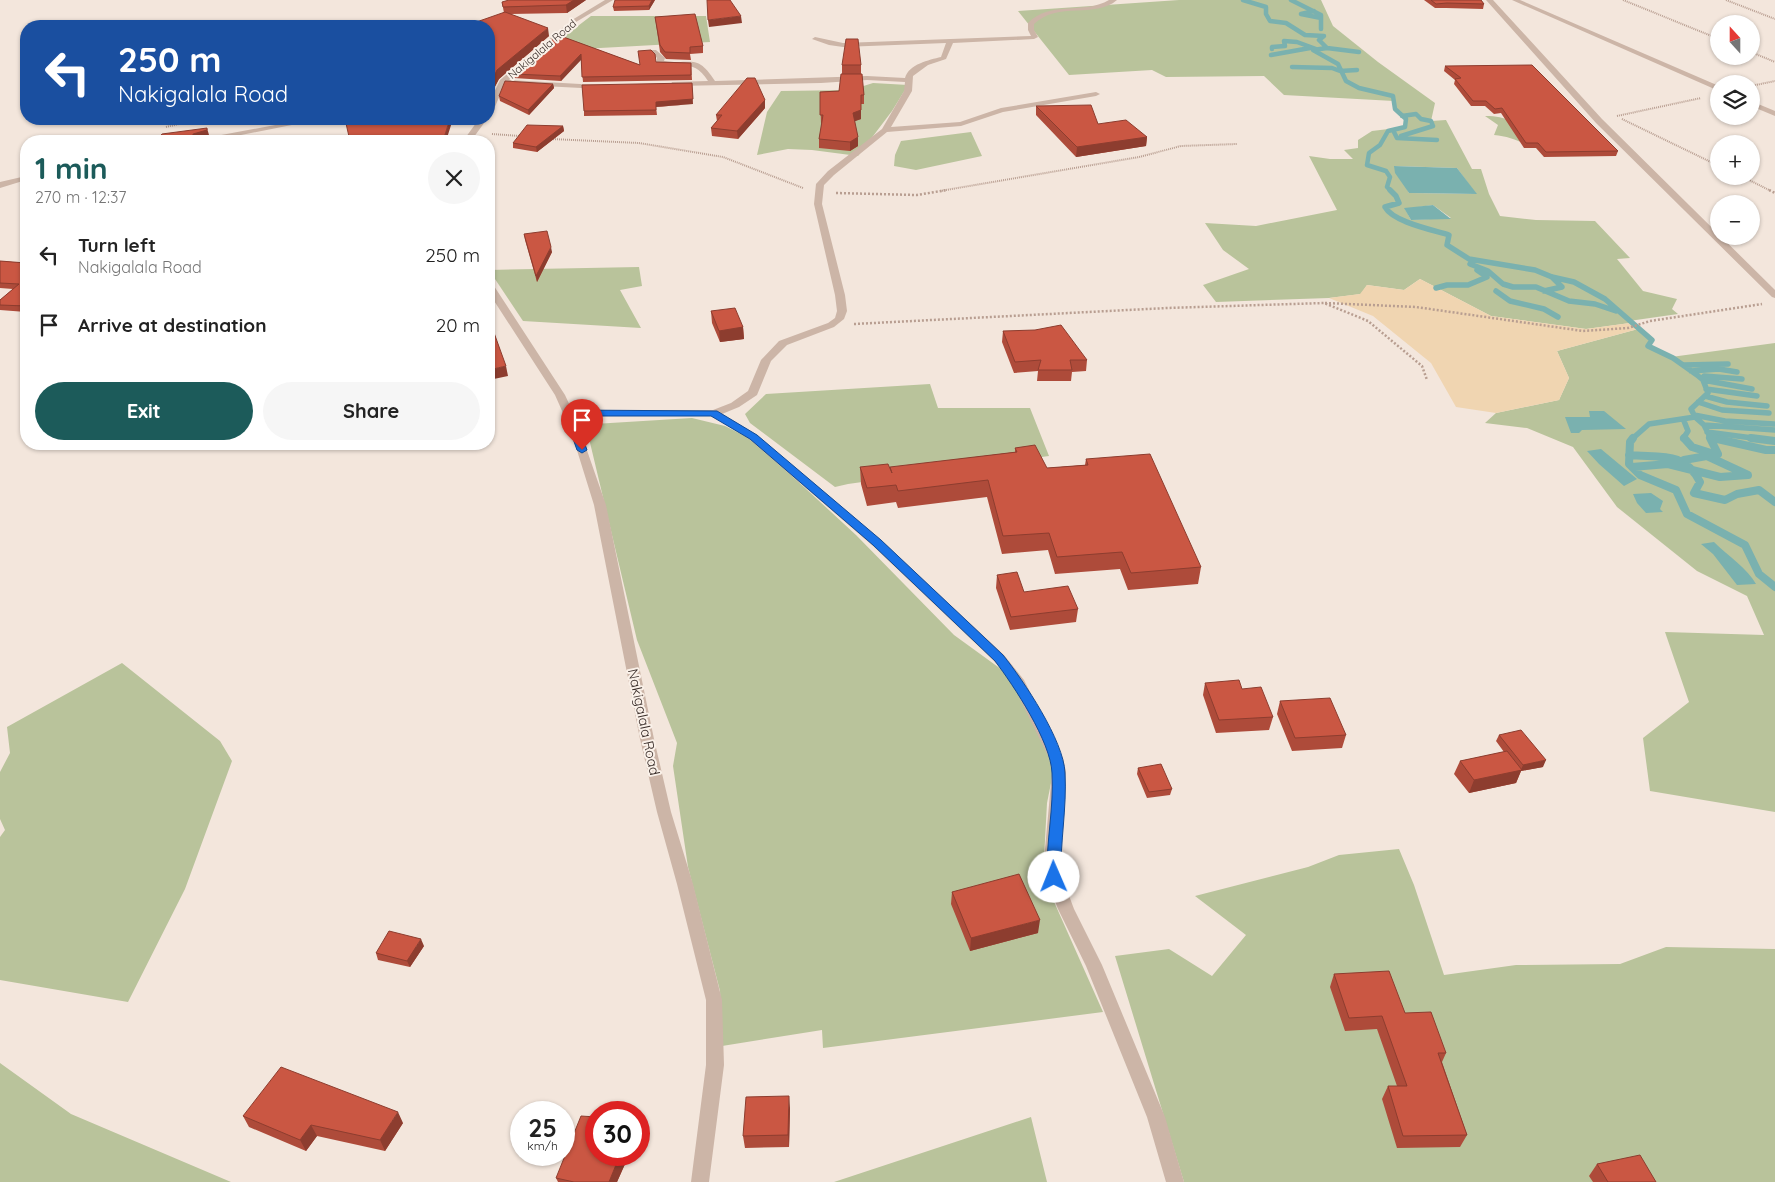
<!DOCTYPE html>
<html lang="en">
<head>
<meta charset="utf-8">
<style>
	:root { --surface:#fff; --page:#f6f6f6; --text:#222; --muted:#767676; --accent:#1c5b5a }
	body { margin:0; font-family:Quicksand,sans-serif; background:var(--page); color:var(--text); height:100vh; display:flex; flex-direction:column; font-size:19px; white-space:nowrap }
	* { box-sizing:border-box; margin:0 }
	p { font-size:16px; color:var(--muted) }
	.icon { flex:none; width:28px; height:28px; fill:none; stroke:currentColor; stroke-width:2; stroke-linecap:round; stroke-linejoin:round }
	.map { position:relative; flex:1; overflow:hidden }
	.drawer { position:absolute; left:20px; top:135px; width:475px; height:315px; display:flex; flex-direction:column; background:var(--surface); border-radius:20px; box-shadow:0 1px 4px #0004 }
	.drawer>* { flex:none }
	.banner { position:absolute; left:20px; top:20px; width:475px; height:105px; border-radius:20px; box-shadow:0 1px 4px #0004; background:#1a4fa0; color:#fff; overflow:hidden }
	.needle { width:32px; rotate:339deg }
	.fabs { position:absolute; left:1710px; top:15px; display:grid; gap:10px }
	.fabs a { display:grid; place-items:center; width:50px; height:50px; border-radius:50%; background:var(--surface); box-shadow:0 1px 4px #0004; font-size:25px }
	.speed { position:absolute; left:510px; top:1101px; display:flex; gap:10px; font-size:25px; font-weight:700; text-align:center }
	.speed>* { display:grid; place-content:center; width:65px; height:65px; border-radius:50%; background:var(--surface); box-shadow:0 1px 4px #0004; line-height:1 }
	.speed small { font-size:12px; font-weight:400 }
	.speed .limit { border:8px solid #d22; background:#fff; color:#111 }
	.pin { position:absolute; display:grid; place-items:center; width:42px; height:42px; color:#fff; margin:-51px -21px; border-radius:50% 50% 50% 0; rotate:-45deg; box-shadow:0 0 5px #0007 }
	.pin .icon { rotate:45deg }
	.me { position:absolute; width:55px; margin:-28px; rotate:359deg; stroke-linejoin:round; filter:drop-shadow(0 0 4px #0008) }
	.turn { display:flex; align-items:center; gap:18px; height:105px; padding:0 15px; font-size:22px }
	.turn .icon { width:65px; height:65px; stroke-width:2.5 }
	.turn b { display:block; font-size:35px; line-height:42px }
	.round { display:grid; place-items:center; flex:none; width:52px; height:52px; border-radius:26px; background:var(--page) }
	.summary { display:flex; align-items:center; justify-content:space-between; height:85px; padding:0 15px }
	h1 { font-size:30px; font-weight:800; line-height:38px; color:var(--accent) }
	.action { display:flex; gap:10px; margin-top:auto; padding:10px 15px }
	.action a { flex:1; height:58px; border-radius:30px; background:var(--accent); color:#fff; font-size:20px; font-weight:800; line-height:58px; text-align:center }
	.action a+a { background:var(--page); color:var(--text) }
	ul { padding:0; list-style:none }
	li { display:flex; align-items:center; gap:15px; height:70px; padding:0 15px }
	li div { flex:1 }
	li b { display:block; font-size:19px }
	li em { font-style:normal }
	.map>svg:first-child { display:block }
</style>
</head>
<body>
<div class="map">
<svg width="1775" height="1182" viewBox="0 0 1775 1182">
	<rect width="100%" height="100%" fill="#f3e6dc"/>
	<path fill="#b9c39b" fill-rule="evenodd" d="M1179,0H1321L1333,26L1378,62L1435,103L1431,121L1446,120L1472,169H1481L1489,194L1500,216L1536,220L1595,221L1630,258L1617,259L1643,291L1677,299L1672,309L1678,314L1629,321L1630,323L1586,329L1491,316L1420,279L1404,290L1367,285L1361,294L1329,298L1216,302L1203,285L1249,269L1223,250L1205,223L1256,226L1337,210L1309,156L1330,159H1353L1344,150L1358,148V140L1372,131L1405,127L1406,119L1395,109L1394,101L1284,95L1264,76L1166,77L1152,70L1069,75L1018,11ZM1395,166L1457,168L1476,194L1409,193ZM1433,205L1451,218L1411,220L1405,209Z
		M591,16H706L710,42L545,51Z
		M873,83L908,85L892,111L858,156L812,150L788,149L757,155L767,112L781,91L851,90Z
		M1485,116C1515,116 1518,127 1537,148C1522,143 1510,136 1494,135L1498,125Z
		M971,132L982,156L916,170L894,166L895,155L901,141Z
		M639,267L642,286L620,290L641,328L523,321L489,270Z
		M1638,329L1652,340L1648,347L1671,357L1775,343V812L1650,791L1643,738L1689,702L1665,632L1764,635L1747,596L1697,571L1617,507L1573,447L1527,428L1485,423L1496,413L1559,400L1569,378L1557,351Z
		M930,384L938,408H1030L1049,456L848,484L835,487L750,423L745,414L766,394Z
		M692,418L725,426L753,440L856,535L954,635L1005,672L1034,716L1054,768L1047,803L1043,877L1103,1012L823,1048L822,1030L722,1046L720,991L688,867L673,766L677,743L637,640L587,430L594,424Z
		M122,663L220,741L232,761L185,889L128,1002L0,980V837L5,830L0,819V772L10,753L7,727Z
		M1399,849L1414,885L1444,975L1516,965L1620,964L1666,947L1775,949V1182H1184L1115,956L1169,949L1212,976L1246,935L1195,896L1308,867L1339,855Z
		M0,1063L71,1114L231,1182H0Z
		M1031,1117L1047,1182H834Z"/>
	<path fill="#f0d5b1" d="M1420,279L1491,316L1586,329L1630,323L1638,329L1557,351L1569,378L1559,400L1496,413L1456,407L1431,363L1373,316L1329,298L1360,294L1367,285L1404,290Z"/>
	<path fill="#7ab1af" d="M1394,166L1457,168L1477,194L1409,193L1395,173Z
		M1433,205L1451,219L1411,220L1404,208Z
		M1589,411H1604L1626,429L1582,430L1579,433H1571L1565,417H1590Z
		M1601,449L1637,479L1624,486L1599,464L1587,451Z
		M1651,493L1663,501L1660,509L1663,512L1646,513L1637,503L1633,494Z
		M1714,542C1727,555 1748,569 1756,584L1737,585L1713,554L1701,544Z"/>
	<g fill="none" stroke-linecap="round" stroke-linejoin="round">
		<path stroke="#7ab1af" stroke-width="4.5" d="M1243,0L1266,7V14L1270,21L1286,23L1305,35L1324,36L1319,40L1327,48L1313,50L1338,64L1346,81L1359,88L1393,96L1395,109L1406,119L1405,127L1388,131L1380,145L1369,153L1367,165L1386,171L1390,177L1387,187L1391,191
			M1291,0L1321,15V29
			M1314,11L1301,14L1321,18
			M1327,48L1359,52
			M1272,49V47L1285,46L1284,41L1297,42L1316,49
			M1271,55L1310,48
			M1292,67L1332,68L1340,71L1357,70
			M1393,130L1397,138L1437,140
			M1401,136L1433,126L1431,121L1421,119L1416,114L1402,116"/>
		<path stroke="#7ab1af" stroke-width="5.5" d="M1390,190L1396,196L1399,203L1385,207C1393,222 1433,230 1449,235L1447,245L1469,259L1535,270L1552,277L1574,282L1605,299L1652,340L1648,346L1673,358L1697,375L1703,380L1708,393L1691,409L1695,417L1649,424L1632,439
			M1470,264L1488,271L1503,284L1513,287H1536L1569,301L1595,304L1616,311
			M1436,288L1447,285H1468L1487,277L1477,270
			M1496,291L1510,301L1544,309L1558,317
			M1544,291L1562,287L1552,277
			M1684,365L1728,364
			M1691,371L1719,369L1737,372
			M1704,376L1742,379
			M1703,380L1752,389
			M1706,389L1757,396
			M1705,396L1727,402L1767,406
			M1698,402L1722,410L1769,413
			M1694,415L1725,421L1774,424
			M1695,417L1704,425L1711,439
			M1704,425L1775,430
			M1707,432L1760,439
			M1709,437L1718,439
			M1683,439L1688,431L1684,421"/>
		<path stroke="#7ab1af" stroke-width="8" d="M1633,438L1630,442L1629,464L1640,475L1676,490L1687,514L1745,545L1759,574L1775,587
			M1684,438L1692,447L1714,454
			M1713,438L1766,450H1775
			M1751,438L1775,441
			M1629,455C1659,458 1684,450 1700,482L1694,493L1725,500L1737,494L1759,490L1775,502
			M1684,460L1718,454L1710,438
			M1632,467L1668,464L1720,477L1748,475L1707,456"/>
		<path stroke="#b89e91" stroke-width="2" stroke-dasharray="1 1" stroke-linecap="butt" d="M1623,0L1719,39
			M1726,0L1775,19
			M226,26L239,23
			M1751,52L1775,62
			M1751,86L1775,81
			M1617,116L1701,98
			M1622,119L1719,166
			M166,127L201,119
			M492,134L520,136
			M551,139L639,143L723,157L803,188
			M1741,176L1771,191
			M940,191L1139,157L1181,146L1237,144"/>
		<path stroke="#b89e91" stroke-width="2.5" stroke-dasharray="2 2" stroke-linecap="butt" d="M1769,190L1775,193
			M836,193L917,195L947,190
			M1325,303L1416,307L1583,331L1628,328L1650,321L1762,304
			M854,324L1167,308L1324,303L1368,321L1422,366L1427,380"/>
		<path fill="#ccb5a7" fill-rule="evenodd" d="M605,0H613L576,22L509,80L598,85L602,87L601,89L505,84L493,111L489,113V103L500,80L572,20Z
			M1109,0H1117C1095,19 1058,1 1034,24V30L1038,37L1034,39L953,43L946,59L928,65L913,76L912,91L891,127L960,122L1001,108L1096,92L1100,94L1096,96L1003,112L961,126L887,132L834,175L824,185L822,204L845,295L847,311L844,319L834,327L787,345L771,361L757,395L739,407L722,414L757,435L881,540L1004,655L1024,680L1063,758L1066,772L1061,849L1062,877L1074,909L1102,965L1165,1117L1184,1182H1166L1147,1117L1086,966L1058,909L1046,877L1045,849L1052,772L1049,758L1012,683L994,661L873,546L749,439L712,416H575L606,505L654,739L671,812L693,884L722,1000L724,1065L709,1182H691L706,1065V1000L677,884L657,812L640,739L594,505L571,431L555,395L489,293V283L494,286L565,395L572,410H713L731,403L748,391L761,360L779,341L828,323L835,318L837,311L835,295L814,204L816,184L828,171L882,129L904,91L905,82L867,80L821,83L675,86L671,84L672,82L708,81C693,57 681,69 657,65V58L651,51L652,50H656L665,58L664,61C692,65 697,53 715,81L867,76L905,78C909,64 929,60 941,57L946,43L843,47L829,45L812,39L815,37L843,43L1031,36L1028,30V23C1051,0 1084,15 1109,0Z
			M1486,0H1493L1602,119L1775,290V298L1772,297L1596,123Z
			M1512,0H1520L1719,86V91Z
			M1751,101L1775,111V116L1751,106Z
			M307,119H322L211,141H196L200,139Z
			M479,119H487L471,141H463Z
			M26,176V180L0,188V182Z"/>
	</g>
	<path fill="#ae4b3a" d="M586,0L567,13L510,14L549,36L499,79L490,96L489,95V26L504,13L502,2Z
		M655,0L649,10L614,11L613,7Z
		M1424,0H1481L1484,4L1483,9L1446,8H1435Z
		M655,17L703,46V53L690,54L691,60L666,59L660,52Z
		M558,35L640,65L656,62L691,63L692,80L583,82L581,59L561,81L514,78L513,74Z
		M842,65H861V74L864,95V104H861V119L854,121L858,146L850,151L819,148V139L822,123H821L820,92L839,91L842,74Z
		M1445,66L1618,151L1616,156L1544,157L1536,148H1524L1501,113L1494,114L1485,106H1471L1454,84L1455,80L1444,71Z
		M553,84L554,88L529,115L500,101L499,96Z
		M765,100V108L738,139L712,136L711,128L717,121L716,115Z
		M693,104L656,107L657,115L584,116V111Z
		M1036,106L1098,124L1147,137L1146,146L1076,157L1036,115Z
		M563,126L564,131L537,152L513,148V143Z
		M26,192V206L21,196Z
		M524,234L552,252L537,282L525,240Z
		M0,261L26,263V312L0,310V300L13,289L0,288Z
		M711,311L743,327L744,339L720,342L712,323Z
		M1003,331L1087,360L1086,371L1072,372L1071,381H1037L1038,371L1014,373L1002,342Z
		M1015,448L1047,468L1085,465L1086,459L1201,567L1198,584L1128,590L1120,569L1055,574L1048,550L1002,554L987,497L898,508L896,502L867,506L861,484L860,467L890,468L1015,452Z
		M997,575L1024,592L1078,609L1076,622L1010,630L996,588Z
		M1205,683L1242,689L1273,717L1269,730L1216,733L1203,695Z
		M1280,701L1346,735L1342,748L1292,751L1277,714Z
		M1499,735L1543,767L1521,771L1516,783L1469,793L1454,774L1460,761L1504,752L1496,741Z
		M1138,768L1172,789L1170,795L1147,798L1137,774Z
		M952,892L1038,933L970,951L951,904Z
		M424,946L410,967L378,960L376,953Z
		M1334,974L1405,1013L1446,1053L1442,1062L1467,1135L1460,1147L1397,1148L1382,1099L1388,1086H1397L1377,1029L1345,1031L1330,987Z
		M790,1108L789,1147L745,1148L743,1136Z
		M243,1116L403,1123L385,1151L317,1136L306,1151L249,1127Z
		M596,1155H629L617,1182H558L556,1178Z
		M1597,1164L1656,1182H1593L1589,1176Z"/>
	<path fill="#8d3d2f" d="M574,0H586L567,13L566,5Z
		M652,0H655L649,10V6Z
		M741,16L742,23L709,27L708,20Z
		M548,28L549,36L499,79L490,96L489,87L497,70Z
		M581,54L582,59L561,81L560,76Z
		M692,83L693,104L656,107V102Z
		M553,84L554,88L529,115L528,110Z
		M765,100V108L738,139L737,131Z
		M861,110V119L853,122V113Z
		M450,119H453L446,141H443Z
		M563,126L564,131L537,152L536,147Z
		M207,128L209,135L195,139L193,137V134Z
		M858,137V146L850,151V142Z
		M1147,137L1146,146L1076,157L1077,147Z
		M551,247L552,252L537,282L536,276Z
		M743,327L744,339L720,342L719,331Z
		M506,366L508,376L489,380V370Z
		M1546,760L1543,767L1521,771L1516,783L1469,793L1474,780L1521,770L1523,765Z
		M1040,920L1038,933L970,951L971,938Z
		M421,939L424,946L410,967L407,961Z
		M789,1096L790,1108L789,1147L788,1135Z
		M398,1112L403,1123L385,1151L380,1140Z
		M311,1125L317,1136L306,1151L300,1140Z
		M620,1155H629L617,1182H609Z"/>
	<path fill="#ca5743" stroke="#8d3d2f" d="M509,0H574L566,5L503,7L502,2Z
		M615,0H652L649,6L613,7Z
		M707,0H730L741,16L708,20Z
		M1431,0H1481L1484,4L1447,3L1436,4Z
		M505,12L548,28L497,70L489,87V26H465Z
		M695,14L703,46L690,47V53L665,52L660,45L655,17Z
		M558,35L640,65L638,51L651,50L655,54L656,62L691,63V75L582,77L581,54L560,76L513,74Z
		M846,39H858L861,65H842Z
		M1532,65L1618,151L1546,152L1538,143H1526L1502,108L1495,109L1486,101H1473L1455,79L1461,78L1445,66Z
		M841,74H862L864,95H861V110L853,113L858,137L850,142L819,139L823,115H820V92L839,91Z
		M747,78H755L765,100L737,131L711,128L722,115H716Z
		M505,81L553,84L528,110L499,96Z
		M692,83L693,99L656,102V110L584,111L582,85Z
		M1091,105L1098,124L1126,120L1147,137L1077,147L1036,106Z
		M345,119H450L443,141H350Z
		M527,125L563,126L536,147L513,143Z
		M207,128V130L193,134V137L207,138V141H156L162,134Z
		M242,138L245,141H229Z
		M26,192V203L21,196Z
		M547,231L551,247L536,276L524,234Z
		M0,261L26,263V306L0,305V300L19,284L0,283Z
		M735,308L743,327L719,331L711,311Z
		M489,319L506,366L489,370Z
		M1061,325L1087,360H1070L1072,370H1038L1041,360L1015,362L1003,331L1035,330Z
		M1035,445L1047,468L1088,465L1086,459L1150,454L1201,567L1131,573L1122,552L1057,557L1049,533L1003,536L988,480L898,491L896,485L867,488L860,467L888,464L892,473L890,467L1017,452L1015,448Z
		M1017,572L1024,592L1068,586L1078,609L1011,617L997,575Z
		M1239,680L1242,689L1261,687L1273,717L1219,720L1205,683Z
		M1330,698L1346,735L1295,738L1280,701Z
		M1521,730L1546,760L1523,765L1499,735Z
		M1507,751L1522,770L1474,780L1460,761Z
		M1161,764L1172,789L1149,792L1138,768Z
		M1019,874L1040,920L971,938L952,892Z
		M389,931L421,939L407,961L376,953Z
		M1389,971L1405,1013L1431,1012L1446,1053H1438L1467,1135L1403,1136L1388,1086H1407L1382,1016L1349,1018L1334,974Z
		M281,1067L398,1112L380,1140L311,1125L300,1140L243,1116Z
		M789,1096L788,1135L743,1136L746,1097Z
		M581,1116L596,1117V1155H620L609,1182H574L556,1178Z
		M1640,1155L1656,1182H1608L1597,1164Z"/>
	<path fill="#1a73e8" stroke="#114b97" d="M569,410L717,411L757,435L881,540L1003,655C1024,681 1064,741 1065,773C1067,808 1060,842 1061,877L1059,881L1054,882L1049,881L1047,877C1046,842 1054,808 1052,773C1051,742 1014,686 995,661L873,545L750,439L711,416H575L587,450L582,453L577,450L564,413Z"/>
	<g text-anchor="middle" stroke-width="4" stroke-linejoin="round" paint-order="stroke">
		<g font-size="11" fill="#382c28" stroke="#faf1e9">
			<text transform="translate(542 49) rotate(-40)" y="4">Nakigalala Road</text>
		</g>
		<g font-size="14" fill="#382c28" stroke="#faf1e9">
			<text transform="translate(644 722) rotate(78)" y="5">Nakigalala Road</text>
		</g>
	</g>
</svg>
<div class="fabs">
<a><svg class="needle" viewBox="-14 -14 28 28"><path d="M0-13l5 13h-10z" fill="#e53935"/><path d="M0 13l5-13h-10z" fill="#767676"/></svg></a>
<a><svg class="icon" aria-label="layers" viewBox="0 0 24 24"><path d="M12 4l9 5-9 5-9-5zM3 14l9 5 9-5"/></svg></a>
<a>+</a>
<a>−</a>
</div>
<div class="speed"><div>25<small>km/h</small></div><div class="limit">30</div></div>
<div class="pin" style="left:582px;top:450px;background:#d93025"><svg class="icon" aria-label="arrive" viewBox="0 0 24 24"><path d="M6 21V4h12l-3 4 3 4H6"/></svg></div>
<svg class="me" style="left:1054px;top:877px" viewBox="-20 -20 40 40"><circle r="19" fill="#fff"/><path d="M0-13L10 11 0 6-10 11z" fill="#1a73e8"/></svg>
<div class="banner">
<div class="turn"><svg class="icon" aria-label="left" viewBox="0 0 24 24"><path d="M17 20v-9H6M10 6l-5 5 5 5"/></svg><div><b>250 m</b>Nakigalala Road</div></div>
</div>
<section class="drawer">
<div class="summary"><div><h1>1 min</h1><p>270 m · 12:37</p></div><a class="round"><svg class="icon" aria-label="close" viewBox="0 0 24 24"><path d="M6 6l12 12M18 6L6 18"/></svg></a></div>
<ul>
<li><svg class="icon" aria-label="left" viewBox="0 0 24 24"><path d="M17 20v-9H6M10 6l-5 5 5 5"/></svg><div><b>Turn left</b><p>Nakigalala Road</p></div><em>250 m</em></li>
<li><svg class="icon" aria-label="arrive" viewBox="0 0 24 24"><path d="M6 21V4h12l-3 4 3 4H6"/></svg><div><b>Arrive at destination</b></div><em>20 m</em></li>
</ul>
<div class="action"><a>Exit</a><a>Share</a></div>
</section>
</div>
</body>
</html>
